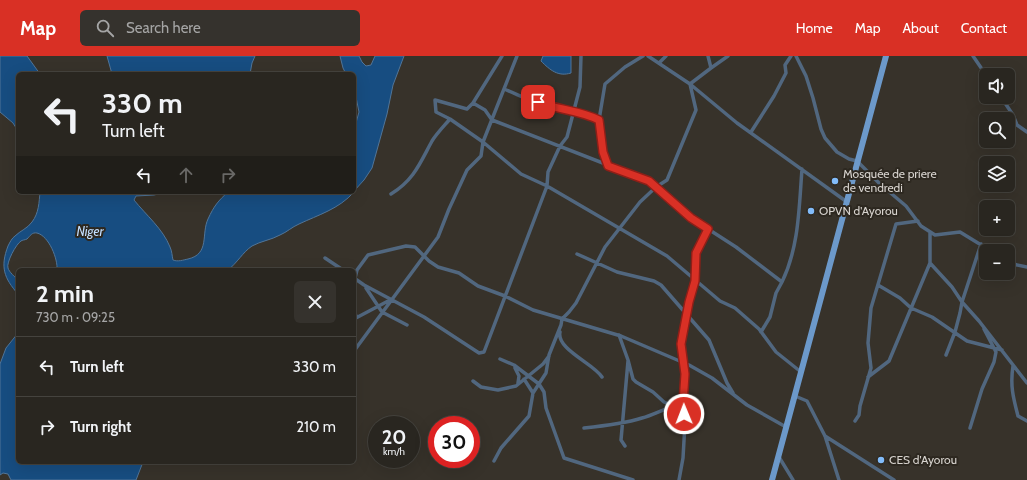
<!DOCTYPE html>
<html lang="en">
<head>
<meta charset="utf-8">
<style>
	:root { --surface:#292620; --page:#35322d; --text:#f1f3f6; --muted:#a5a5a5; --line:#45433e; --accent:#d93025 }
	body { margin:0; font-family:Cabin,sans-serif; background:var(--page); color:var(--text); height:100vh; display:flex; flex-direction:column; font-size:15px; white-space:nowrap }
	* { box-sizing:border-box; margin:0 }
	p { font-size:13px; color:var(--muted) }
	.icon { flex:none; width:22px; height:22px; fill:none; stroke:currentColor; stroke-width:2; stroke-linecap:round; stroke-linejoin:round }
	.map { position:relative; flex:1; overflow:hidden }
	.drawer { position:absolute; left:16px; top:212px; width:340px; height:196px; display:flex; flex-direction:column; background:var(--surface); border-radius:6px; box-shadow:0 4px 16px #0002,0 0 0 1px var(--line) }
	.drawer>* { flex:none }
	.hud { position:absolute; left:16px; top:16px; width:340px; height:122px; border-radius:6px; box-shadow:0 4px 16px #0002,0 0 0 1px var(--line); background:#292620; color:var(--text); overflow:hidden }
	.fabs { position:absolute; left:979px; top:12px; display:grid; gap:8px }
	.fabs a { display:grid; place-items:center; width:36px; height:36px; border-radius:6px; background:var(--surface); box-shadow:0 4px 16px #0002,0 0 0 1px var(--line); font-size:20px }
	.speed { position:absolute; left:368px; top:360px; display:flex; gap:8px; font-size:20px; font-weight:700; text-align:center }
	.speed>* { display:grid; place-content:center; width:52px; height:52px; border-radius:50%; background:var(--surface); box-shadow:0 4px 16px #0002,0 0 0 1px var(--line); line-height:1 }
	.speed small { font-size:10px; font-weight:400 }
	.speed .limit { border:6px solid #d22; background:#fff; color:#111 }
	.pin { position:absolute; display:grid; place-items:center; width:34px; height:34px; color:#fff; margin:-17px; border-radius:8px; box-shadow:0 2px 6px #0006 }
	.me { position:absolute; width:44px; margin:-22px; rotate:359deg; stroke-linejoin:round; filter:drop-shadow(0 0 3px #0008) }
	.turn { display:flex; align-items:center; gap:14px; height:84px; padding:0 20px; font-size:18px }
	.turn .icon { width:52px; height:52px; stroke-width:2.5 }
	.turn b { display:block; font-size:28px; line-height:34px }
	.lanes { display:flex; align-items:center; height:38px; padding:0 20px; background:#0003; justify-content:center; gap:20px; direction:ltr }
	.lanes .off { opacity:.35 }
	.round { display:grid; place-items:center; flex:none; width:42px; height:42px; border-radius:6px; background:var(--page) }
	.headline { display:flex; align-items:center; justify-content:space-between; height:68px; padding:0 20px }
	h1 { font-size:24px; font-weight:700; line-height:30px }
	ul { padding:0; list-style:none }
	li { display:flex; align-items:center; gap:12px; height:60px; padding:0 20px; border-top:1px solid var(--line) }
	li div { flex:1 }
	li b { display:block; font-size:15px }
	li em { font-style:normal }
	header { display:flex; align-items:center; gap:24px; box-sizing:border-box; height:56px; padding:0 20px; background:var(--accent); color:#fff }
	header strong { font-size:19px }
	nav { display:flex; gap:22px; margin-inline-start:auto; font-size:14px }
	.search { width:280px; height:36px; background:var(--page); display:flex; align-items:center; gap:10px; box-sizing:border-box; padding:0 14px; border-radius:6px; color:var(--muted); font-size:15px }
	.map>svg:first-child { display:block }
</style>
</head>
<body>
<header>
<strong>Map</strong>
<div class="search"><svg class="icon" aria-label="search" viewBox="0 0 24 24"><circle cx="10" cy="10" r="6"/><path d="M15 15l6 6"/></svg>Search here</div>
<nav><a>Home</a><a>Map</a><a>About</a><a>Contact</a></nav>
</header>
<div class="map">
<svg width="1027" height="424" viewBox="0 0 1027 424">
	<rect width="100%" height="100%" fill="#37322a"/>
	<path fill="#174d81" stroke="#517598" d="M0,0H27L40,18H18V75L13,67L0,56Z
		M107,0H255L252,7L250,18H112Z
		M340,0H359L362,6L366,10L371,9L375,0H404L393,29L387,58L372,112L364,124L354,135V74L359,56L354,31V18H346L343,12Z
		M543,0H571V17C558,21 550,14 541,5Z
		M40,136H166L154,139L136,140L134,144C146,159 163,173 170,191C172,195 172,200 173,204C178,206 183,204 188,203C210,198 201,178 208,163C214,150 218,145 228,136H354C339,153 318,159 299,168C292,171 287,176 280,179C271,184 261,185 252,190C243,196 237,207 228,214H57C58,203 49,180 37,177C32,176 30,180 27,183C25,184 22,184 21,185C16,188 6,207 8,212C9,216 15,221 18,224V238C4,222 0,211 8,190C10,186 12,182 15,180C20,175 28,172 32,166C39,157 39,146 40,136Z
		M18,277V406H143L136,424H11L8,418L3,417L0,419V308L6,292Z"/>
	<g fill="none" stroke-linecap="round" stroke-linejoin="round">
		<path stroke="#51677f" stroke-width="3.5" d="M648,0L690,28L737,67L847,146
			M708,0L711,12
			M796,0L806,20L813,42L821,73L825,82L837,96L849,103L857,105L880,128L906,150L921,170L935,179L960,176L991,195
			M973,0L986,19
			M659,7L666,0
			M504,33C519,39 535,48 551,51C568,55 583,56 599,64
			M1001,41L1013,59L1017,69L1027,76
			M473,47L485,54L492,64L649,125L691,162L736,191L782,226L776,237L770,261L761,276
			M450,63L483,86L521,118L547,130L667,200L720,245L735,252L759,273L776,296L801,316
			M751,76L774,40L786,17L785,9L791,0
			M608,110L603,96L599,64L605,28L625,11L643,0
			M391,138C414,124 420,107 432,85C437,77 444,70 450,63L436,56L435,44L467,53L473,47L502,0
			M930,176V207L952,231L962,246L979,265L1027,327
			M577,198L617,216L654,225L661,229L709,284L727,327L733,337
			M325,202L343,214
			M1008,207L1027,211
			M354,222L364,229L424,261L479,297L484,296L547,130L548,116L560,90L567,81L580,31L581,0
			M354,226L357,214L368,199L406,190L415,191L429,205L438,211L459,217L478,230L505,240L533,254L621,280L689,309L712,322L747,349L786,371
			M782,226C799,191 799,152 802,113
			M878,229L900,242L911,252L932,261L967,285L1002,294
			M366,232L382,256L407,269
			M354,254L356,260L354,263
			M354,263L390,244
			M560,276C556,293 594,308 602,321
			M619,279L628,304L633,323L636,326L653,336L664,346L673,350
			M354,295L438,181L449,153L467,114L481,100L483,86L517,0
			M946,299L955,276L960,257L962,246L981,188
			M500,303L514,309L539,328L544,336L546,352L564,402L633,424
			M1013,310C1010,329 1013,341 1018,360L1027,365
			M515,312L519,320L518,327
			M868,321L889,305L930,207
			M524,323L533,337
			M473,325L481,331L498,334L516,330L543,308L549,300
			M795,340L807,345L825,380L839,424
			M855,365L859,359L860,350L871,312L868,287L871,252L896,168L918,165
			M584,372C604,370 623,368 642,362C656,358 669,350 683,348
			M970,372L982,333L994,306L996,296L984,273
			M825,380L894,424
			M625,390L621,384L628,305
			M779,401L793,424
			M494,405L501,392L529,360L533,337L546,317L549,299L561,269L562,263L569,256L576,247L605,191L640,146L656,131L667,124L696,54L690,28L711,12L728,0
			M679,424L683,402L685,367L683,348L684,307L681,288L689,246L695,225L696,197L707,173"/>
		<path stroke="#6c99ca" stroke-width="6" d="M772,424L886,0"/>
	</g>
	<g fill="none" stroke-linecap="round" stroke-linejoin="round">
		<defs>
			<path id="route" d="M538,46C558,54 579,54 599,64L603,96L608,110L649,125L691,162L708,173L696,197L695,225L689,246L681,288L685,318L683,348L684,358"/>
		</defs>
		<use href="#route" stroke="#8d1f18" stroke-width="10"/>
		<use href="#route" stroke="#d93025" stroke-width="7"/>
	</g>
	<g fill="#82bcfa" stroke="#2d2820" stroke-width="1.5">
		<circle cx="835" cy="125" r="4"/>
		<circle cx="811" cy="155" r="4"/>
		<circle cx="881" cy="404" r="4"/>
	</g>
	<g text-anchor="middle" stroke-width="4" stroke-linejoin="round" paint-order="stroke">
		<g font-size="12" fill="#d7d3ce" stroke="#2d2820" text-anchor="start">
			<text x="843" y="122">Mosquée de priere<tspan x="843" dy="14">de vendredi</tspan></text>
			<text x="819" y="159">OPVN d'Ayorou</text>
			<text x="889" y="408">CES d'Ayorou</text>
		</g>
		<g font-size="13" font-style="italic" fill="#c3dfff" stroke="#2d2820">
			<text x="90" y="180">Niger</text>
		</g>
	</g>
</svg>
<div class="fabs">
<a><svg class="icon" aria-label="sound" viewBox="0 0 24 24"><path d="M4 9h4l5-4v14l-5-4H4zM17 9q2 3 0 6"/></svg></a>
<a><svg class="icon" aria-label="search" viewBox="0 0 24 24"><circle cx="10" cy="10" r="6"/><path d="M15 15l6 6"/></svg></a>
<a><svg class="icon" aria-label="layers" viewBox="0 0 24 24"><path d="M12 4l9 5-9 5-9-5zM3 14l9 5 9-5"/></svg></a>
<a>+</a>
<a>−</a>
</div>
<div class="speed"><div>20<small>km/h</small></div><div class="limit">30</div></div>
<div class="pin" style="left:538px;top:46px;background:#d93025"><svg class="icon" aria-label="arrive" viewBox="0 0 24 24"><path d="M6 21V4h12l-3 4 3 4H6"/></svg></div>
<svg class="me" style="left:684px;top:358px" viewBox="-20 -20 40 40"><circle r="17" fill="#d93025" stroke="#fff" stroke-width="3"/><path d="M0-11L8 9 0 5-8 9z" fill="#fff"/></svg>
<div class="hud">
<div class="turn"><svg class="icon" aria-label="left" viewBox="0 0 24 24"><path d="M17 20v-9H6M10 6l-5 5 5 5"/></svg><div><b>330 m</b>Turn left</div></div>
<div class="lanes"><svg class="icon" aria-label="left" viewBox="0 0 24 24"><path d="M17 20v-9H6M10 6l-5 5 5 5"/></svg><svg class="icon off" aria-label="ahead" viewBox="0 0 24 24"><path d="M12 20V5M6 11l6-6 6 6"/></svg><svg class="icon off" aria-label="right" viewBox="0 0 24 24"><path d="M7 20v-9h11M14 6l5 5-5 5"/></svg></div>
</div>
<section class="drawer">
<div class="headline"><div><h1>2 min</h1><p>730 m · 09:25</p></div><a class="round"><svg class="icon" aria-label="close" viewBox="0 0 24 24"><path d="M6 6l12 12M18 6L6 18"/></svg></a></div>
<ul>
<li><svg class="icon" aria-label="left" viewBox="0 0 24 24"><path d="M17 20v-9H6M10 6l-5 5 5 5"/></svg><div><b>Turn left</b></div><em>330 m</em></li>
<li><svg class="icon" aria-label="right" viewBox="0 0 24 24"><path d="M7 20v-9h11M14 6l5 5-5 5"/></svg><div><b>Turn right</b></div><em>210 m</em></li>
</ul>
</section>
</div>
</body>
</html>
